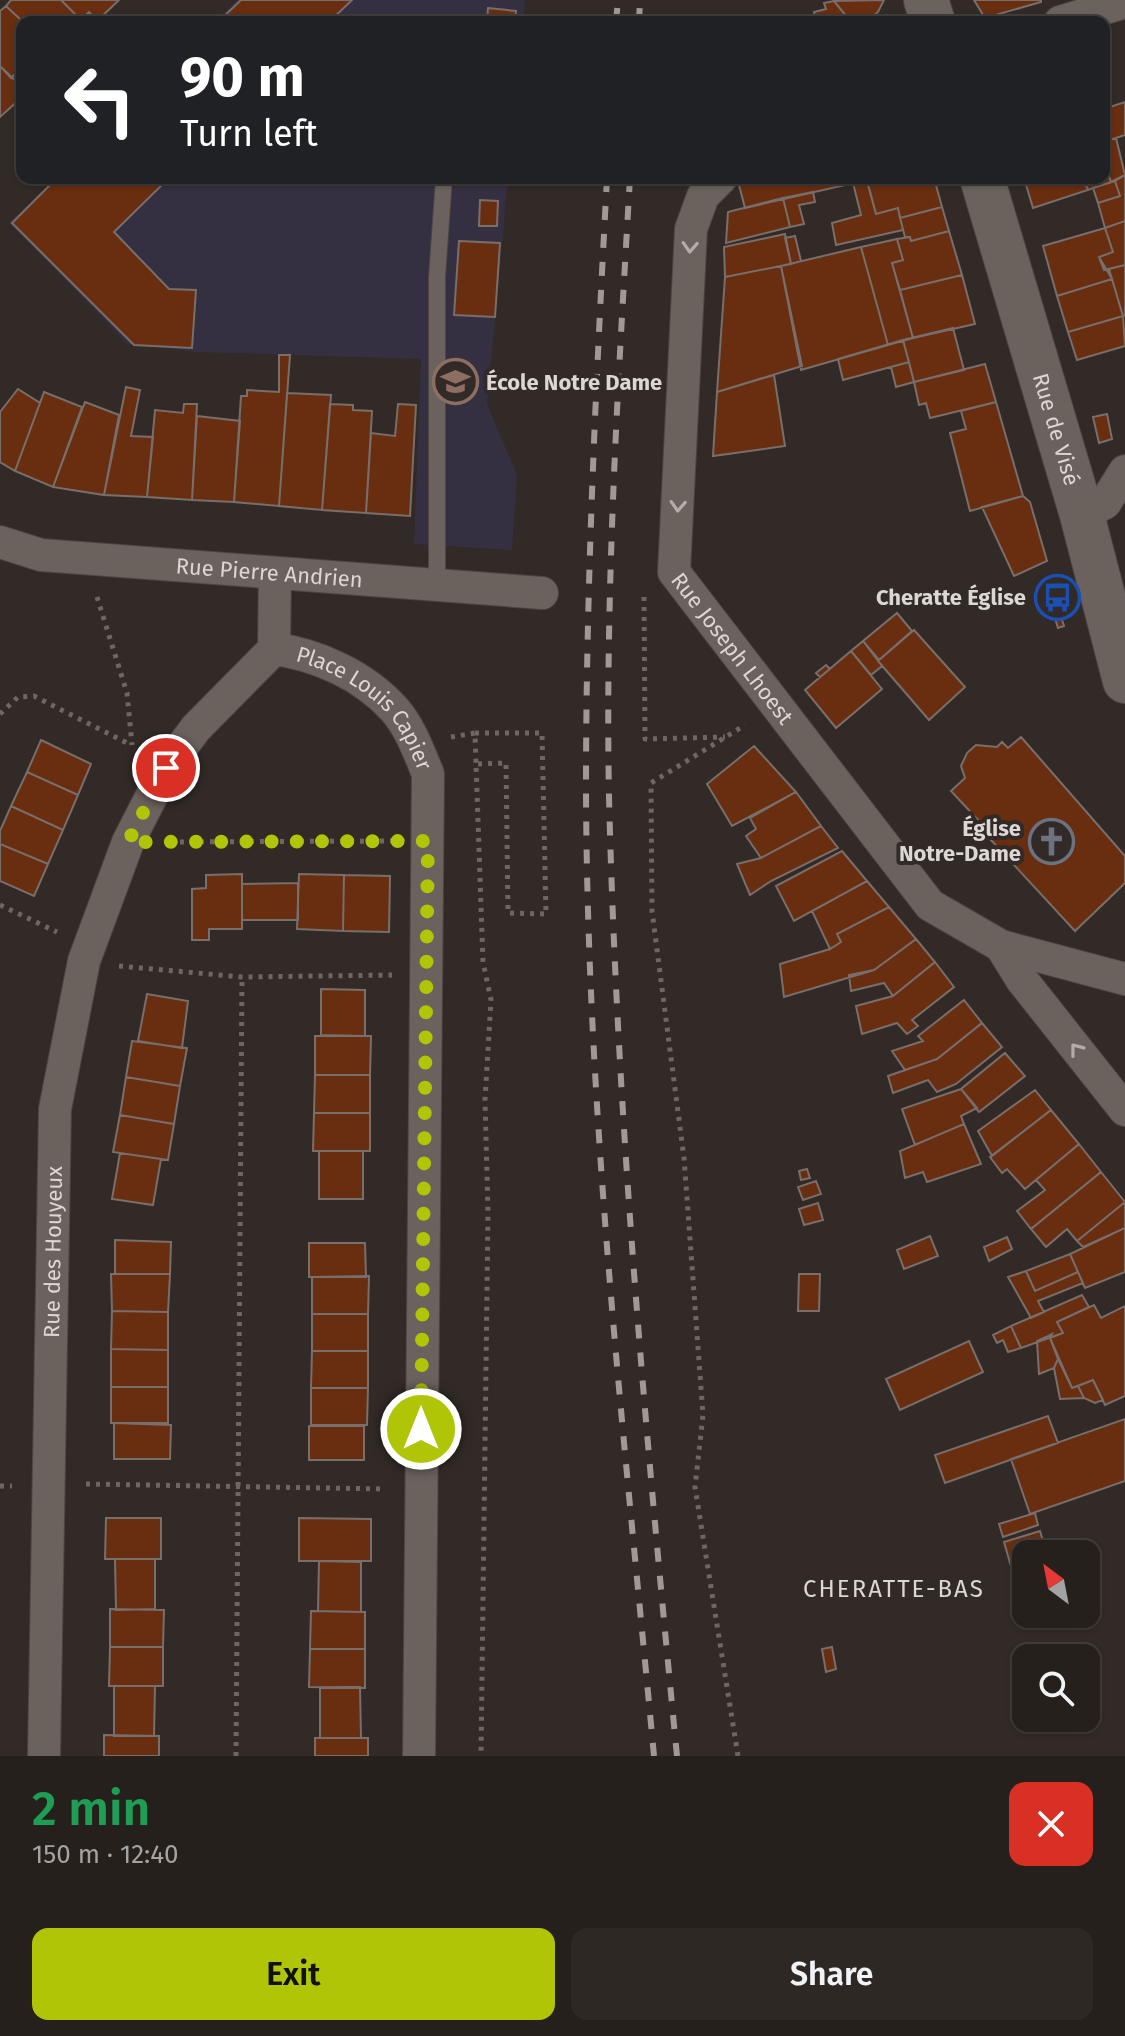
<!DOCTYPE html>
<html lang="en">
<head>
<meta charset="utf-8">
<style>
	:root { --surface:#26201c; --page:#2e2825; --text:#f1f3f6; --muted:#a4a3a3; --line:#423e3b; --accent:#afc505 }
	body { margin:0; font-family:"Fira Sans",sans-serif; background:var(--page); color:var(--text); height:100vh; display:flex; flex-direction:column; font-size:30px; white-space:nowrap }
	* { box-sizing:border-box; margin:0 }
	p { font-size:26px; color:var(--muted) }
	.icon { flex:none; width:44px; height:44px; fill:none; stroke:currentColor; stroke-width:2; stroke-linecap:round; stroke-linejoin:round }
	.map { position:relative; height:1756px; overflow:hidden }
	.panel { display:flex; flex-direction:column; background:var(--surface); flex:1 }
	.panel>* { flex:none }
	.top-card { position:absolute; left:16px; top:16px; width:1094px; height:168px; border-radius:16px; box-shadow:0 2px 6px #0004,0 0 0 2px var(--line); background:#202124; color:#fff; overflow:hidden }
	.needle { width:52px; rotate:328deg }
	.buttons { position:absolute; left:1012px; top:1540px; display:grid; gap:16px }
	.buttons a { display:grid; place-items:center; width:88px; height:88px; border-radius:16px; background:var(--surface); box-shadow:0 2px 6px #0004,0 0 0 2px var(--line); font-size:40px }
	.pin { position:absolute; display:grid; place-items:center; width:68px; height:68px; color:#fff; margin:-34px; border:4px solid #fff; border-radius:50%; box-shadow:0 2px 8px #0007 }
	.me { position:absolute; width:88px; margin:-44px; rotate:0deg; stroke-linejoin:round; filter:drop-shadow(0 0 6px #0008) }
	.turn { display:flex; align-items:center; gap:28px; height:168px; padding:0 32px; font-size:36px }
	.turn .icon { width:104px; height:104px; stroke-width:2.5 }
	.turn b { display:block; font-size:56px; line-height:68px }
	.round { display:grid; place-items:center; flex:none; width:84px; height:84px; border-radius:16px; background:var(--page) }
	.headline { display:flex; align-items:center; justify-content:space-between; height:136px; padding:0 32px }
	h1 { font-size:48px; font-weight:600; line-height:60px; color:#1e9e55 }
	.cta { display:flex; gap:16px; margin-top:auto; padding:16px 32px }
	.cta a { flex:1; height:92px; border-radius:16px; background:var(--accent); color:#111; font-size:32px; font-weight:600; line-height:92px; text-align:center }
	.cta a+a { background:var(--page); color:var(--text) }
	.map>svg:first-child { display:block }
</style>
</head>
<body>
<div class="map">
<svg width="1125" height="1756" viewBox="0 0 1125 1756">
	<rect width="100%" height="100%" fill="#322a26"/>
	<path fill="#353041" d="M237,0H525L523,22H214Z
		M55,178H508L487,404L517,475L512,550L414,544L421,359L196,352L128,344L9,223Z"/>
	<path fill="#692d0f" stroke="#786e6b" stroke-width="2" d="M11,0H61L83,22H23L6,6Z
		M61,0H119L97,21L89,12L81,20Z
		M241,0H352L329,22H218Z
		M884,0L878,12L867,22H851L834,1Z
		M974,0H1041V2L985,18Z
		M834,1L851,22H807L815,20L814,12L826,9L824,3Z
		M6,6L23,22L22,67L11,78L0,66V11Z
		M488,8L516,11L515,22H487Z
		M0,66L22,87V97L0,117Z
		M1104,89L1110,107L1125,102V135L1104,142Z
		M1116,138L1125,175L1111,182L1104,163V142Z
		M1104,163L1111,182L1088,190L1083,178H1104Z
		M1125,175V221L1105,228L1098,203L1120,196L1115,181Z
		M57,178H169L114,232L169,289L196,290L192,348L134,345L12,223Z
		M747,178H866L867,180L745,208L739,185Z
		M866,178H934L942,207L900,218L898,208L876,214Z
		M1024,178H1083L1088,190L1033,208Z
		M867,180L876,214L898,208L903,230L836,245L832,223L861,215L853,183Z
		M1115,181L1120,196L1098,203L1093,188Z
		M813,192L815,202L799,205L804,224L790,227L783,198Z
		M783,198L790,227L726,243L728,212Z
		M480,200L498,201L497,226H479Z
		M942,207L949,231L911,241L910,237H905L900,218Z
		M1125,221V265L1104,270L1099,257L1113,252L1105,228Z
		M1105,228L1113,252L1099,257L1112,279L1057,296L1043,246Z
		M949,231L962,275L900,290L892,263L903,260L897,239L910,237L911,241Z
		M785,234L791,264L725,277L724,247Z
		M795,236L801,261L791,264L785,238Z
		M897,239L903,260L892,263L913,338L888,345L861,247Z
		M459,241L500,243L495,317L454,315Z
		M861,247L888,345L801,370L781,266Z
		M1125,265V315L1123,316L1109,269Z
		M781,266L802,366L717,392L725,277Z
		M962,275L975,324L913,338L900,290Z
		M1112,279L1123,316L1068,332L1057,296Z
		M1123,316L1125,346L1077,360L1068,332Z
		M953,328L964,370L914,382L903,340Z
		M903,340L909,362L843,380L838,359Z
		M279,355H290L279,506L234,502L241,396H247V390L279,392Z
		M909,362L914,382L896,387L891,367Z
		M985,364L996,402L930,418L926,403L919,405L914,382Z
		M774,375L785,446L713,456L717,392Z
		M126,387L140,390L131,436L153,437L147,497L104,495Z
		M18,389L40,403L15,471L0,462V412Z
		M44,392L82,407L53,487L15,471Z
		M287,393L331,395L322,510L279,506Z
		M85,402L119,415L104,495L53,487Z
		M996,402L1023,496L970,511L950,433L966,429L961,411Z
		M184,404H197L192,500L147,497L155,410L183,413Z
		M330,404L353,405V410L372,411L366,513L322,510Z
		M398,404L416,405L410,516L366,513L371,433L395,436Z
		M1107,414L1112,439L1099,443L1093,417Z
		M197,416L240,421L234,502L192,500Z
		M1023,496L1030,502L1047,561L1014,576L982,507Z
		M1057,604L1064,626L1058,628L1051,605Z
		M897,613L912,631L879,660L863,641Z
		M914,630L965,687L929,720L878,661Z
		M863,641L882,666L871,675L851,651Z
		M851,651L882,689L836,728L805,690Z
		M826,665L830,669L820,677L816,673Z
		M1021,737L1125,856V883L1075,931L978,826L981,823L951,791L965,778L961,766L967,753L976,745L997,747L1002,742L1008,748Z
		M41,740L91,764L78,795L27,772Z
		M754,746L796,792L732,826L707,784Z
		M27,772L78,795L63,830L11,806Z
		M796,792L821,826L761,858L746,836L756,829L750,818Z
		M11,806L63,830L48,864L0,844V831Z
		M821,826L838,848L771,881L750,895L737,864L761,858Z
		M0,844L48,864L34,896L0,881Z
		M842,851L867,881L794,921L776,886Z
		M242,874V929H209V940H192V889L206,888V875Z
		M299,874L344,875L343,931L297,929Z
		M344,875L390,876L389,932L343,931Z
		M867,881L889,907L837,934L841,942L830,949L812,911Z
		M298,883V920H242V884Z
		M889,907L916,939L874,970L784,997L780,964L830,949L841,942L837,934Z
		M916,939L935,962L893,996L884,983L851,991L849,975L874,970Z
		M935,962L954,987L912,1020L918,1026L907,1034L897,1023L862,1034L856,1006L893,996Z
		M321,989L365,990V1036L321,1035Z
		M147,994L188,1001L182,1048L138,1041Z
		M964,1000L982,1023L937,1059L905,1070L892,1051L923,1041L918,1036Z
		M982,1023L1002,1047L956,1084L937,1092L928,1080L893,1093L888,1076L937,1059Z
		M315,1036H371L370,1075H315Z
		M132,1041L187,1048L180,1086L126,1077Z
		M1005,1053L1025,1076L979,1112L961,1089Z
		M315,1075H370V1113H314Z
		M126,1077L180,1086L174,1124L120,1115Z
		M961,1089L977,1108L961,1116L964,1124L915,1145L902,1109Z
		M1035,1090L1051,1110L992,1156L978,1131Z
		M1051,1110L1079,1144L1025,1189L1007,1169L1002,1173L990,1157Z
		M314,1113H370V1151H313Z
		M120,1115L174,1124L168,1160L113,1152Z
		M964,1124L981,1164L927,1182L923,1172L905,1178L900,1151Z
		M1079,1144L1101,1172L1031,1229L1017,1211L1045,1190L1036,1180Z
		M319,1151H363V1199H319Z
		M120,1153L161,1159L153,1205L112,1199Z
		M807,1169L810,1178L801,1180L799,1171Z
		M1101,1172L1125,1202L1077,1241L1067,1229L1046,1247L1031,1229Z
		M816,1181L821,1194L803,1200L798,1187Z
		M1125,1202V1228L1083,1247L1077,1241Z
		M818,1203L823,1220L804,1225L799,1209Z
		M1125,1228V1272L1085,1288L1070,1254Z
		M930,1236L938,1256L904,1269L897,1250Z
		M1007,1237L1012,1249L989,1261L984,1247Z
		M115,1240L171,1242L170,1274H115Z
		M309,1243H365L366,1277H309Z
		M1070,1254L1078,1272L1035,1291L1026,1271Z
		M1026,1271L1035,1291L1078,1272L1083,1283L1038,1301L1044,1312L1031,1318L1008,1277Z
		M111,1274H170L168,1312L112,1311Z
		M799,1274H820L819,1311H798Z
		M369,1276L368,1314H312V1277Z
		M1082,1295L1089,1307L1057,1322L1063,1333L1021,1348L1011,1326Z
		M1094,1305L1101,1318L1125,1306V1396L1105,1405L1093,1380L1072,1388L1050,1338L1063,1333L1057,1322Z
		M112,1311L168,1312V1350L111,1349Z
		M312,1314H368V1351H312Z
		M1011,1326L1021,1348L1008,1352L1003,1340L997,1343L993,1335Z
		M1052,1334L1050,1338L1058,1359L1054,1368L1039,1374L1037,1341Z
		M969,1341L983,1372L900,1410L886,1379Z
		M111,1349L168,1350V1387H111Z
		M312,1351H368V1388H311Z
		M1058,1359L1072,1388L1078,1386L1084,1398L1060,1399L1054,1368Z
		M1093,1380L1103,1400L1095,1403L1084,1398L1078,1386Z
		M111,1387H168V1423H111Z
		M311,1388H368L367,1425H311Z
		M1048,1416L1058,1443L945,1483L935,1455Z
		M1125,1419V1481L1030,1514L1011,1459Z
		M114,1423L171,1425L170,1459H114Z
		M309,1426H364V1460H309Z
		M1035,1513L1038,1525L1003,1537L999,1524Z
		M106,1518H161V1559H105Z
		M299,1518L371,1519V1561H299Z
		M1040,1531L1047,1554H1026V1573L1014,1577L1004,1542Z
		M115,1559H155V1609L116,1610Z
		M319,1561L361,1562V1612L318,1611Z
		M110,1609L164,1610L163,1647H110Z
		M311,1611L365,1612V1649H310Z
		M110,1647H163V1686H109Z
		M832,1647L836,1669L826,1672L822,1649Z
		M310,1649H365V1688L309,1687Z
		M114,1686H155L154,1736H114Z
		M360,1687L361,1738H320V1688Z
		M104,1735L159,1736V1756H104Z
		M315,1738H368V1756H315Z"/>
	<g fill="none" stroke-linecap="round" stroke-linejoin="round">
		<defs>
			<path id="lane" d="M437,585V277L444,178"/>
			<g id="street">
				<path d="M1060,22L1125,2"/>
				<path id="s1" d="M721,178L703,196L691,229L674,572L930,905L1001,946L1125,979"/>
				<path d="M1082,515L1105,503L1125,471"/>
				<path id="s2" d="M0,542L41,555L542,593"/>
				<path id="s3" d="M274,649C317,654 364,676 394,709C410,727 419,752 428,774L419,1756"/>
				<path d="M1001,946L1022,980L1125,1110"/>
				<path id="s4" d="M44,1756L55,1109L84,961L128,842L166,768L196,728L274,649L275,574"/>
			</g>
			<g id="secondary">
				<path d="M926,0L933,22"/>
				<path id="s5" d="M982,178L1082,515L1125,681"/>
			</g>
		</defs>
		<use href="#lane" stroke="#4c4542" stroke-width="18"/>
		<use href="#street" stroke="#4c4542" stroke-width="34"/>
		<use href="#secondary" stroke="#4c4542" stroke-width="46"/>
		<path stroke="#6d6663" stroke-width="5" stroke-dasharray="4 6" stroke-linecap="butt" d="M97,597L127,693L132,745
			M644,597L645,739L725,737
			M0,714L18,697L34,696L131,745
			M475,733H542L546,914L508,913L506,763L476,764L483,962L491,1000L485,1100L488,1212L481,1756
			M451,737L475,733L476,764
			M170,842L392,841
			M0,905L57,932
			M119,966L242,977L392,975
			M86,1484L384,1489
			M0,1486H12
			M236,1756L242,977
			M738,1756L695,1487L703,1415L684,1158L652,911L651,783L745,725"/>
		<use href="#lane" stroke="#6b625e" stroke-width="16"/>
		<use href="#street" stroke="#6b625e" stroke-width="32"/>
		<use href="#secondary" stroke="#6b625e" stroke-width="44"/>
		<path stroke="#a09996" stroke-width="6" stroke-dasharray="14 14" stroke-linecap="butt" d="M616,22L618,0
			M639,22L640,0
			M607,178C596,382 586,585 586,789C587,1112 624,1435 654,1756
			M630,178C618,384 605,591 609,797C617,1118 646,1437 677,1756"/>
	</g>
	<defs><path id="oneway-chevron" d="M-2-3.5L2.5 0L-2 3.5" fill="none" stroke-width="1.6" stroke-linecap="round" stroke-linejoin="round" transform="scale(2)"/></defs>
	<g stroke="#b4adab">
		<use href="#oneway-chevron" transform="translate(690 247) rotate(93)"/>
		<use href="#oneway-chevron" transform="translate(678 506) rotate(93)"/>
		<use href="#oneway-chevron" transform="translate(1076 1049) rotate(-128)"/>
	</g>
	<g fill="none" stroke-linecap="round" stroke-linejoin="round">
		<path stroke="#afc505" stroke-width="14" stroke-dasharray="0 25.2" d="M166,768L128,842L428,841L421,1429"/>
	</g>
	<defs>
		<symbol id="school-ring" viewBox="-11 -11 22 22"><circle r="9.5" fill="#322a26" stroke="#8d6e63" stroke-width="1.5"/><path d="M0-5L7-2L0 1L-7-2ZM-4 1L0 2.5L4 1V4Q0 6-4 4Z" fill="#8d6e63"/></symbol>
		<symbol id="bus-ring" viewBox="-11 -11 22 22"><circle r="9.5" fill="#322a26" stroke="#1a4fb4" stroke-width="1.5"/><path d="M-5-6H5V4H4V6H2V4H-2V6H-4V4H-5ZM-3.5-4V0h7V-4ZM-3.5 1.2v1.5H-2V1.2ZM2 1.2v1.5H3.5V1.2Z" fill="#1a4fb4"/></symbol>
		<symbol id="church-ring" viewBox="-11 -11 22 22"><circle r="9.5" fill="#322a26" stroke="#6b7280" stroke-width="1.5"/><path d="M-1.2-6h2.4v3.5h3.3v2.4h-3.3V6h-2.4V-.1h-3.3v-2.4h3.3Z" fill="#6b7280"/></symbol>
	</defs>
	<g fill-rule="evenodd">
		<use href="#school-ring" x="430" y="356" width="51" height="51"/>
		<use href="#bus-ring" x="1032" y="572" width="51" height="51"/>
		<use href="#church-ring" x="1026" y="816" width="51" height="51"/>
	</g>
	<g text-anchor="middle" stroke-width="8" stroke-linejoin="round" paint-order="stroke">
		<g font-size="22" font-weight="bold" fill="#dcd6d4" stroke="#322a26" text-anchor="end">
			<text x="486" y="390" text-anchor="start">École Notre Dame</text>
			<text x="1026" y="605">Cheratte Église</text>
			<text x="1021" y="836">Église<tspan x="1021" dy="25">Notre-Dame</tspan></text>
		</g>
		<g font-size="22" fill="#dcd6d4" stroke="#322a26">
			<text dy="8" stroke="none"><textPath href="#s5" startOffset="262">Rue de Visé</textPath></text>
			<text dy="8" stroke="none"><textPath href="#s2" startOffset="272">Rue Pierre Andrien</textPath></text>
			<text dy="8" stroke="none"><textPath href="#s1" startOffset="500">Rue Joseph Lhoest</textPath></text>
			<text dy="8" stroke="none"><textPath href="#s3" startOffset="114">Place Louis Capier</textPath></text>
			<text dy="8" stroke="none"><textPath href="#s4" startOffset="504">Rue des Houyeux</textPath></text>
		</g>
		<g font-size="24" letter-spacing="2" fill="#dcd6d4" stroke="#322a26">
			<text x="894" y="1597">CHERATTE-BAS</text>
		</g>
	</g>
</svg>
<div class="buttons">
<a><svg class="needle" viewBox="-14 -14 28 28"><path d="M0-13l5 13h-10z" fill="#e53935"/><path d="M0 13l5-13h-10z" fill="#a4a3a3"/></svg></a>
<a><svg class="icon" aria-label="search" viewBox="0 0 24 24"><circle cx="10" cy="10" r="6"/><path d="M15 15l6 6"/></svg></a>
</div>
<div class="pin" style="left:166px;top:768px;background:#d93025"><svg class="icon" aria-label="arrive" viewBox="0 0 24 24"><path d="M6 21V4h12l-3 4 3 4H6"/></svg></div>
<svg class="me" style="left:421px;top:1429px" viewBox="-20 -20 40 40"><circle r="17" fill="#afc505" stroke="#fff" stroke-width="3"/><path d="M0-11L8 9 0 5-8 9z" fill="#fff"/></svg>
<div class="top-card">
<div class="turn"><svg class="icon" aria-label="left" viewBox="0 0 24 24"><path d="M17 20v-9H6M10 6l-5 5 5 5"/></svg><div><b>90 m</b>Turn left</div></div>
</div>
</div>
<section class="panel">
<div class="headline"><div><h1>2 min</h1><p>150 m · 12:40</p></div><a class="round" style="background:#d93025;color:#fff"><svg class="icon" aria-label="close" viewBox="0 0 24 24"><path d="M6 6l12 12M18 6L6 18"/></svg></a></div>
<div class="cta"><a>Exit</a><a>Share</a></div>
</section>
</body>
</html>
